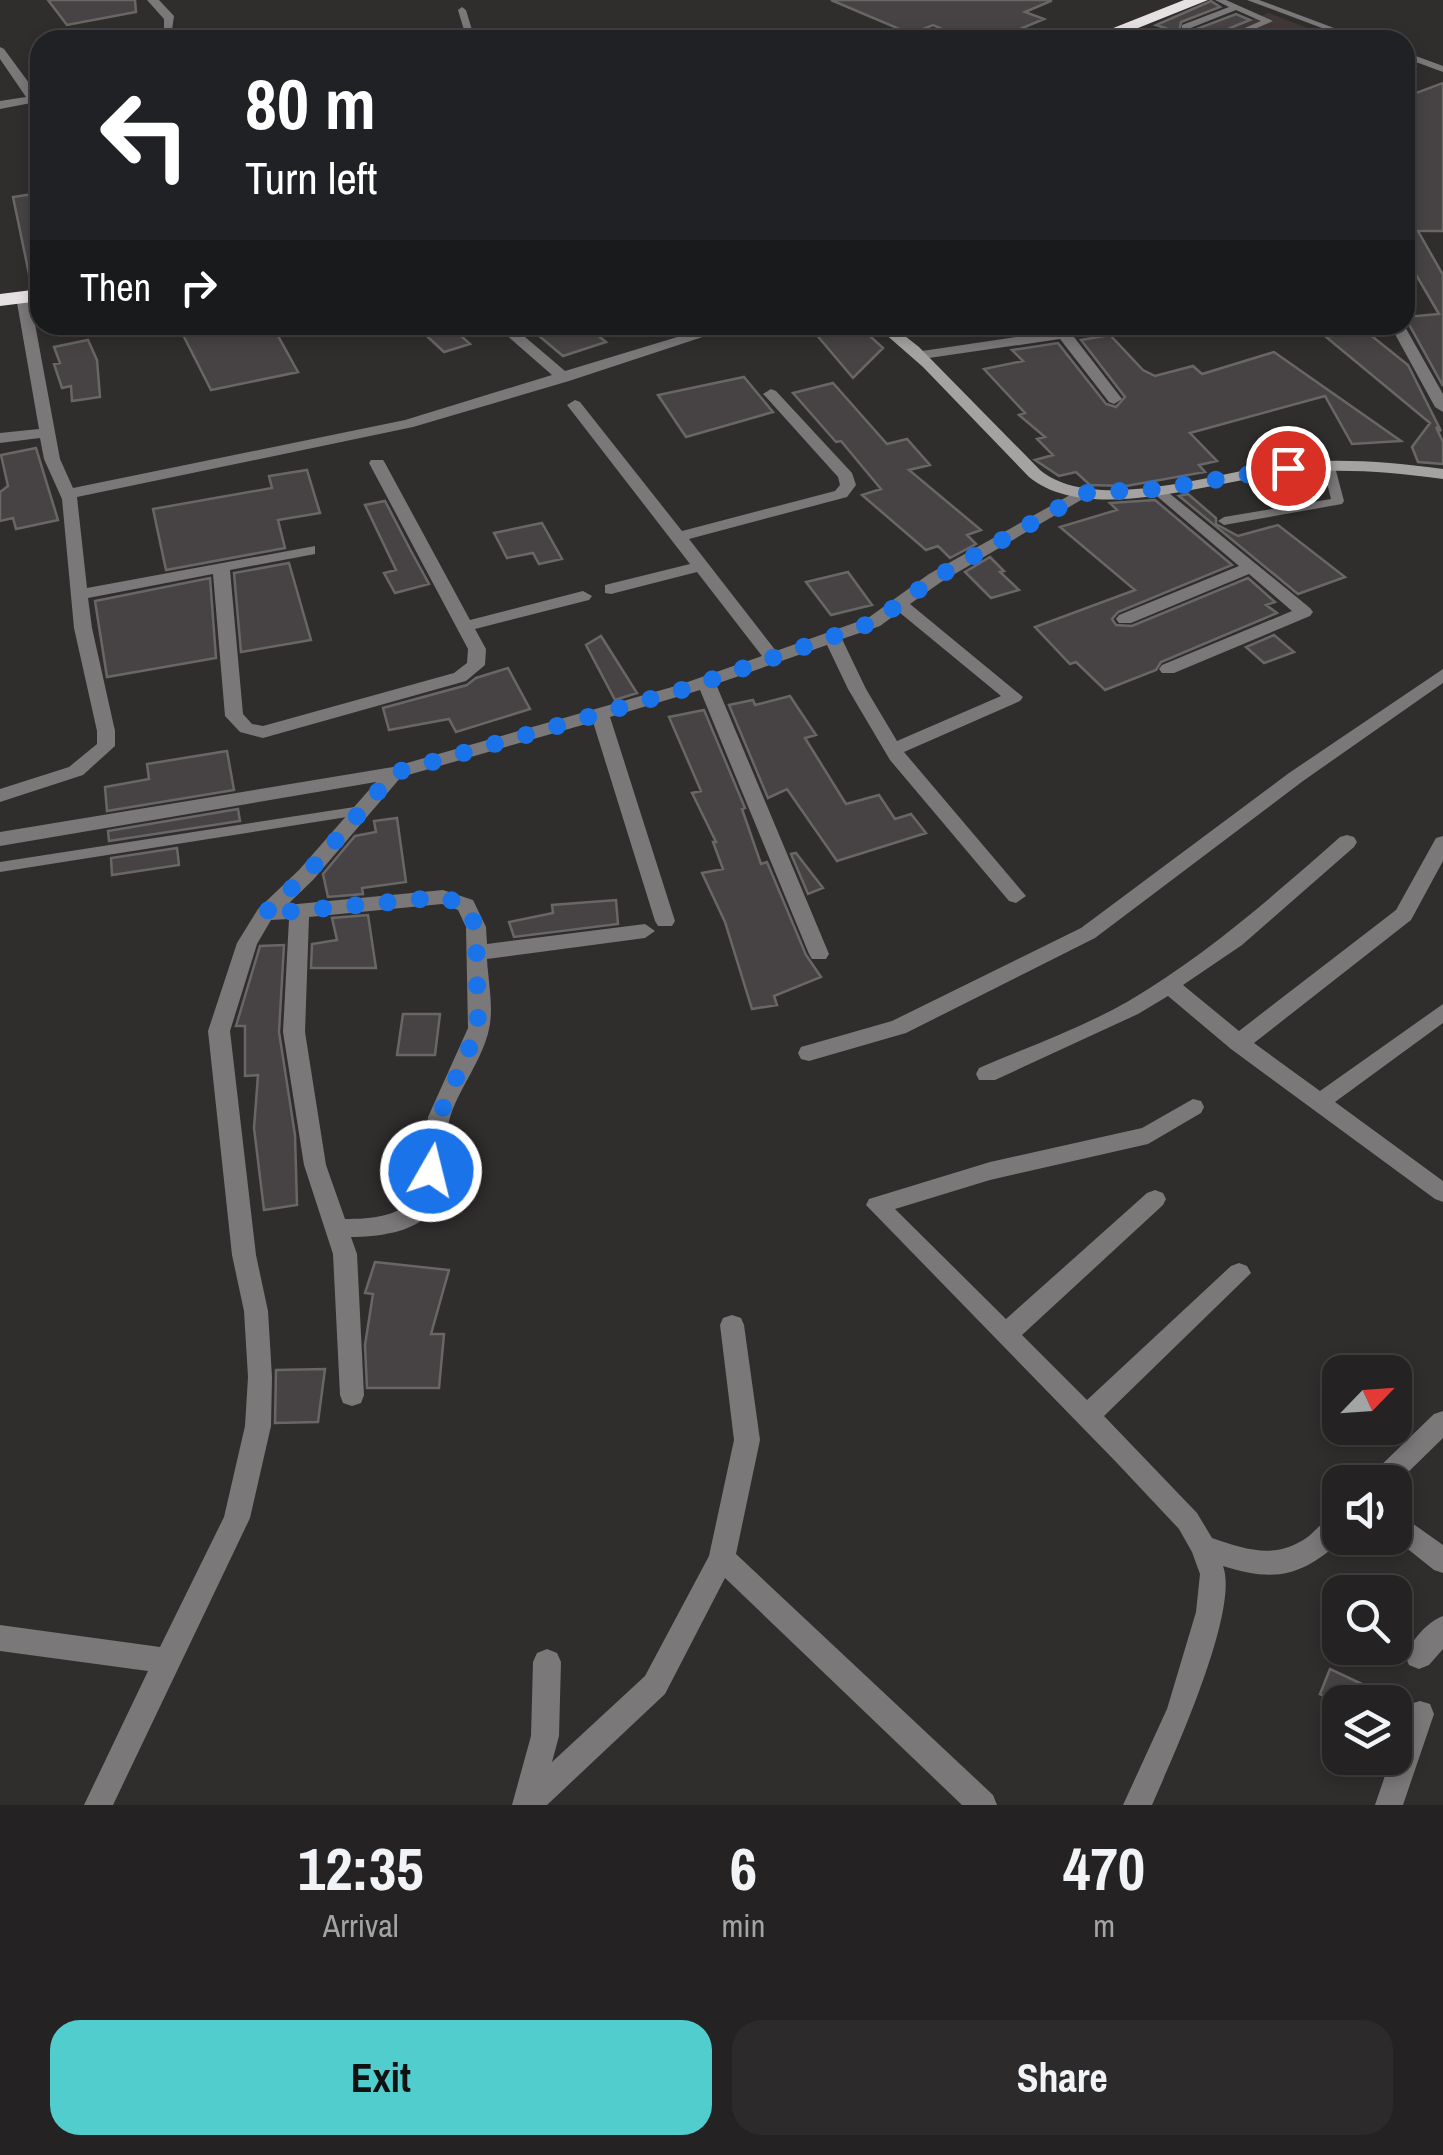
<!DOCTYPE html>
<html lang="en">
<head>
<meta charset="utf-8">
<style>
	:root { --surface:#242222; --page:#2c2a2a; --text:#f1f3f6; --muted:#a3a4a5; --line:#413f40; --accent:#52cdcd }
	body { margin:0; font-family:"Archivo Narrow",sans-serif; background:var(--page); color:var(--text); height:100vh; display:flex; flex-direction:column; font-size:38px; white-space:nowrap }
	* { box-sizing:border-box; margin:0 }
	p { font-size:32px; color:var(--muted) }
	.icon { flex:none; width:55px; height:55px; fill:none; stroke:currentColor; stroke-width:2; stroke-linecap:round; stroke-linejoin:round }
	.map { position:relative; height:1805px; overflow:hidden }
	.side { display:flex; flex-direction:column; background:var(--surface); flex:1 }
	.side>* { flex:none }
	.top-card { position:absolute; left:30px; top:30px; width:1385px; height:305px; border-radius:30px; box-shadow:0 5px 15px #0003,0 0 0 2px var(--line); background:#202124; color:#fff; overflow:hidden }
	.needle { width:65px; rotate:65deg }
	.controls { position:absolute; left:1322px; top:1355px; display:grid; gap:20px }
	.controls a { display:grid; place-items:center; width:90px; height:90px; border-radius:20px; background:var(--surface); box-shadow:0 5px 15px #0003,0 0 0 2px var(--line); font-size:50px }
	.pin { position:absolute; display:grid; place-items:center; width:85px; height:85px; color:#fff; margin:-42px; border:5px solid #fff; border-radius:50%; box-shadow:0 2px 10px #0007 }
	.me { position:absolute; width:110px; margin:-55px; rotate:8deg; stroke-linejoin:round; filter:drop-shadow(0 0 8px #0008) }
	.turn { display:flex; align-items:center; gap:35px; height:210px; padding:0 50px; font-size:45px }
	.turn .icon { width:130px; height:130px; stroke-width:2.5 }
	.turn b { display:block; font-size:70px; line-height:85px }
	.then { display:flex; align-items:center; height:95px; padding:0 50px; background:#0003; gap:20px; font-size:38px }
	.eta { display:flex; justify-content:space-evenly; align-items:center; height:170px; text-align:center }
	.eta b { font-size:60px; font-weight:800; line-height:70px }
	.cta { display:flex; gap:20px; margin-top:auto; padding:20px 50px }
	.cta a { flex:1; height:115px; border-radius:30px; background:var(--accent); color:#111; font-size:40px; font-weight:800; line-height:115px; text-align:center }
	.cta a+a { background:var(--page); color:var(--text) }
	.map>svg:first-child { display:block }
</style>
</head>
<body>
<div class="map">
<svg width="1443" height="1805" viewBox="0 0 1443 1805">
	<rect width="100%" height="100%" fill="#302d2d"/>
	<path fill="#413737" d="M1268,13L1340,40H1201Z"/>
	<path fill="#474344" stroke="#696666" stroke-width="2.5" d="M48,0H135L136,12L67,25Z
		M831,0H1051V1L1025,12L1044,19L993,40H968L933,25L911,34Z
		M1211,1L1220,7L1181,22L1179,32H1189L1236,14L1250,20L1201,40L1156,25Z
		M1443,83V231H1418L1443,275V386L1405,317L1439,314L1405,256V97Z
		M40,193V272L29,274L13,197Z
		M211,325H272L298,372L211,390L181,331Z
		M415,325H449L470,344L444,352Z
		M526,325H585L606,342L563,356Z
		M847,325H858L883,348L853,378L815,333Z
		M1363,329L1408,365L1441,431L1436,427L1443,442V464L1418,462L1412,447L1430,423L1326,337Z
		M1110,335L1143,370L1155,376L1193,366L1202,374L1274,352L1401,441L1352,444L1325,396L1190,433L1217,461L1199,465L1205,472L1126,486L1090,485L1076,472L1059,476L1035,460L1053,455L1037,439L1045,437L1019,415L1025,413L984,369L1023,361L1012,350L1058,343L1106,404L1116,407L1125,397L1081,340Z
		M88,340L97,360L100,397L72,401L71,386L62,388L54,364L60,363L54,347Z
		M744,377L773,412L686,437L658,395Z
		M833,383L887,444L907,439L930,465L909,470L981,530L967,535L976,544L950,558L938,546L926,550L862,495L881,489L841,441L836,442L793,393Z
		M36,448L58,520L16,529L13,518L0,521V492L8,486L1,455Z
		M307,470L320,513L278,520L285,548L166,570L153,509L272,488L269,476Z
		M1188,494L1216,518V524L1238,536L1278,525L1345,577L1298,594L1179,496Z
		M1155,500L1232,565L1118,612L1112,619L1116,625L1132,626L1248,578L1275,602L1266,605L1277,613L1161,662L1156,670L1105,690L1076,662L1070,664L1035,627L1135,590L1060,527L1117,510L1110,503Z
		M385,501L411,551L429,584L395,593L384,573L396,570L365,505Z
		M542,523L562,559L539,564L533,553L507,558L494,533Z
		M990,557L1004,571L1000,572L1019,590L991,598L965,572Z
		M289,563L311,640L241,652L234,573Z
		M848,572L872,605L831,615L806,582Z
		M210,578L216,658L107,677L95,601Z
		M1274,635L1294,652L1264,663L1246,647Z
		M601,636L637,693L615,700L586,645Z
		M508,668L530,709L456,732L449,719L389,730L383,708L467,685L476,678Z
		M790,696L816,735L805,738L846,804L879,795L895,819L911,814L926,833L837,861L787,789L768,798L729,705L753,700L755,705Z
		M704,710L745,808L742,809L761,864L767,862L806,955L821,977L774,996L777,1005L752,1009L725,922L702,873L723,869L713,842H716L692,793L701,791L669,717Z
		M227,751L234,790L107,811L105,787L149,779L147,764Z
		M238,809L240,821L109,841L108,831Z
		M397,818L406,882L362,888L363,894L328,897L323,874L355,836L376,832L374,821Z
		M177,848L179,865L112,875L111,858Z
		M796,853L823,888L808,894L791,854Z
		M616,900L618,924L514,937L509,922L553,913L552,905Z
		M368,915L376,968H311L312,944L337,940L332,918Z
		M284,945L279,1032L295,1135L297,1205L264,1210L254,1128L258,1075L245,1076V1026H236L260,946Z
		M403,1014H440L435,1055H397Z
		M375,1262L449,1270L431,1334H444L439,1388H367L365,1345L373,1294L365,1293Z
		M325,1369L318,1422L275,1423L276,1370Z
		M1330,1669L1364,1685L1359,1702H1337L1320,1694Z"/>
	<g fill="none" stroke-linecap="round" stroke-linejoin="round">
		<path fill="#7a7878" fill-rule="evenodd" d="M1215,0H1226L1273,21L1229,40H1217L1261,21L1236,10L1188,29H1182V25L1229,7Z
			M1247,0H1259L1366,40H1354Z
			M462,7L466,10L475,40H467L458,10Z
			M1405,52L1443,66V72L1405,58Z
			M1329,463L1335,467L1344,501L1342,504L1224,525L1218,521L1224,517L1331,499L1323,467Z
			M361,806L368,811L366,814L0,872V862Z"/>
		<path fill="#7a7878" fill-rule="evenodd" d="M147,0H159L174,16L172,30H164V19Z
			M0,47L4,49L40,98V111L31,103L0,109V101L26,97L0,59Z
			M23,293L30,297L60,459L73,488L405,420L552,375L495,325H511L565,371L717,325H739L569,381L413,427L77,497L87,588L315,546V554L230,570L243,714L252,724L263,726L454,673L467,663L468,649L369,463L371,460H383L385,463L470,620L583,591L592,596L589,600L475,629L486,649L485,665L466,681L263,738L240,732L225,716L213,574L88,598L92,628L115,731V746L83,775L0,802V789L69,767L97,744V731L74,628L62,499L44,459L40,438L0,443V433L39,429L16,297Z
			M1098,325H1135L1128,329L1074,337L1122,399L1114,404L1109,402L1060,339L922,359L915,355L922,351Z
			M1390,325H1404L1443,394V412L1435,407Z
			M771,389L776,391L852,473L856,485L847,497L689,539L776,651L868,618L929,574L1079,490H1091L1093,493L941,582L910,604L1023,697L1020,701L904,752L1026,896L1016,903L1009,901L890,760L848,689L827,645L716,684L829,954L826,959H812L809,954L700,690L610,717L675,921L672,926H658L655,921L593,722L401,777L313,880L287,905L443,890L473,900L486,927L487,944L645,924L655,931L645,938L487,959C488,980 494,1008 489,1029C483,1058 461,1086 451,1114C441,1144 452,1187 431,1212C414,1233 375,1237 351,1237L357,1254L364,1395L361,1403L352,1406L343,1403L340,1395L333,1254L304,1165L283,1032L289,919L271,920L257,944L230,1031L256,1255L268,1311L272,1377L271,1426L250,1518L113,1805H84L148,1671L0,1651V1625L160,1647L224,1517L245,1426L248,1377L244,1311L232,1255L208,1031L237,943L258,909L299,870L376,782L0,846V832L393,767L679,685L762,656L697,572L611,594L605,593V585L690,564L567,405L575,400L580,402L682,531L835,491L840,485L838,477L766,397L763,394ZM899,612L1001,696L897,741L866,689L842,639L880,626ZM442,904L458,910L466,927L468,1028L428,1117L418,1191C406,1217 370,1219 345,1219L326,1165L305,1032L309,917Z
			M1158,484L1310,608L1313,612L1310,616L1174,673H1162L1159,669L1162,665L1292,611L1249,574L1131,623H1119L1116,619L1119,615L1239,566L1152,492V486Z
			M1443,669V683L1303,781L1095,938L906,1033L809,1061L801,1059L798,1053L801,1047L892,1021L1081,928L1289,773Z
			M1347,835L1354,837L1357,842L1354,847L1242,945L1183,985L1239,1031L1396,910L1436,838L1443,836V861L1411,920L1254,1043L1320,1091L1443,1004V1023L1335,1102L1443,1181V1202L1435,1199L1231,1049L1168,996L1138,1014L995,1080H979L976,1074L979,1068C1028,1047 1081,1028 1127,1002C1205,956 1272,897 1340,837Z
			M1193,1099L1201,1101L1204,1107L1201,1113L1148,1144L990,1180L895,1209L1006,1319L1147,1193L1155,1190L1163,1193L1166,1199L1163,1205L1022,1335L1087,1400L1231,1266L1239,1263L1247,1266L1251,1273L1104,1416L1197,1513L1212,1538C1247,1550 1277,1560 1309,1536C1319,1527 1327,1517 1340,1512V1538H1344C1303,1576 1276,1583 1223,1566C1240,1611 1172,1759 1152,1805H1123L1167,1709L1196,1612L1200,1574L1192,1552L1179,1529L1117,1463L866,1205L869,1199L990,1162L1142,1128Z
			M732,1315L741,1318L744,1325L760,1440L736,1554L993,1795L997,1805H962L725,1578L665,1694L547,1805H512L531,1736L533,1662L537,1653L547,1649L557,1653L561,1662L559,1736L552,1762L645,1676L709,1556L734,1440L720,1325L723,1318Z
			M1443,1411V1438L1395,1485V1482H1368L1372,1474L1434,1414Z
			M1395,1511L1443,1545V1573L1434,1570L1394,1538Z
			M1443,1616V1649L1429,1665L1419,1669L1409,1665L1405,1656C1412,1640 1427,1622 1443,1616Z
			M1420,1701L1430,1704L1434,1714L1403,1805H1375L1391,1758H1395V1746L1410,1704Z"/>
		<path fill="#a5a2a2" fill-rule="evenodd" d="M875,325H891L919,347L1040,470C1096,516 1222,470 1289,463C1340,458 1392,462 1443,469V479C1392,472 1341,468 1290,473C1217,479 1090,527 1029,477L923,367Z"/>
		<path fill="#e5e0e1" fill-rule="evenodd" d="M1184,0H1208L1108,40H1083Z
			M40,289V301L0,306V294Z"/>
	</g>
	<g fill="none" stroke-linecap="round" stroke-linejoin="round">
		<path stroke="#1a73e8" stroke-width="18" stroke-dasharray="0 32.4" d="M431,1171L439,1117L478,1028L476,927L466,906L443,897L264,914L306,875L394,773L685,689L874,622L935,578L1085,493L1158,489L1288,468"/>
	</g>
</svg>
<div class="controls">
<a><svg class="needle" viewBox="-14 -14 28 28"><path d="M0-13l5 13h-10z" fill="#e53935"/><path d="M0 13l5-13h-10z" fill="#a3a4a5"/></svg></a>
<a><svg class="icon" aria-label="sound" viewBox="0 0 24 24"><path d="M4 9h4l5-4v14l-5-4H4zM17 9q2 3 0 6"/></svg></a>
<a><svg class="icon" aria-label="search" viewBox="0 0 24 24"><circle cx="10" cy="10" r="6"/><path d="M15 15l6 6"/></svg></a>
<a><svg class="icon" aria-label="layers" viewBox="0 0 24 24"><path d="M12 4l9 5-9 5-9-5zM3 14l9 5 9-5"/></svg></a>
</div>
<div class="pin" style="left:1288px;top:468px;background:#d93025"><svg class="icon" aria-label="arrive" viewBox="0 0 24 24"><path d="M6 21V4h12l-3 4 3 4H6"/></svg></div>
<svg class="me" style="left:431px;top:1171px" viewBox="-20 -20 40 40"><circle r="17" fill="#1a73e8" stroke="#fff" stroke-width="3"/><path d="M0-11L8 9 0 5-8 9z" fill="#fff"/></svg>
<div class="top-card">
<div class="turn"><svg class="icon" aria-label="left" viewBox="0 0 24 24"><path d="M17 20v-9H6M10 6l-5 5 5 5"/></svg><div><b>80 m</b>Turn left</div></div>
<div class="then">Then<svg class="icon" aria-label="right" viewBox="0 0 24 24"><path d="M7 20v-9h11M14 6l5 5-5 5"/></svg></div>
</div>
</div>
<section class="side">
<div class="eta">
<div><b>12:35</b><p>Arrival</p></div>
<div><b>6</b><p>min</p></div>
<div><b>470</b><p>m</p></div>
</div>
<div class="cta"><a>Exit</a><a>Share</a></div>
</section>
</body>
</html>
